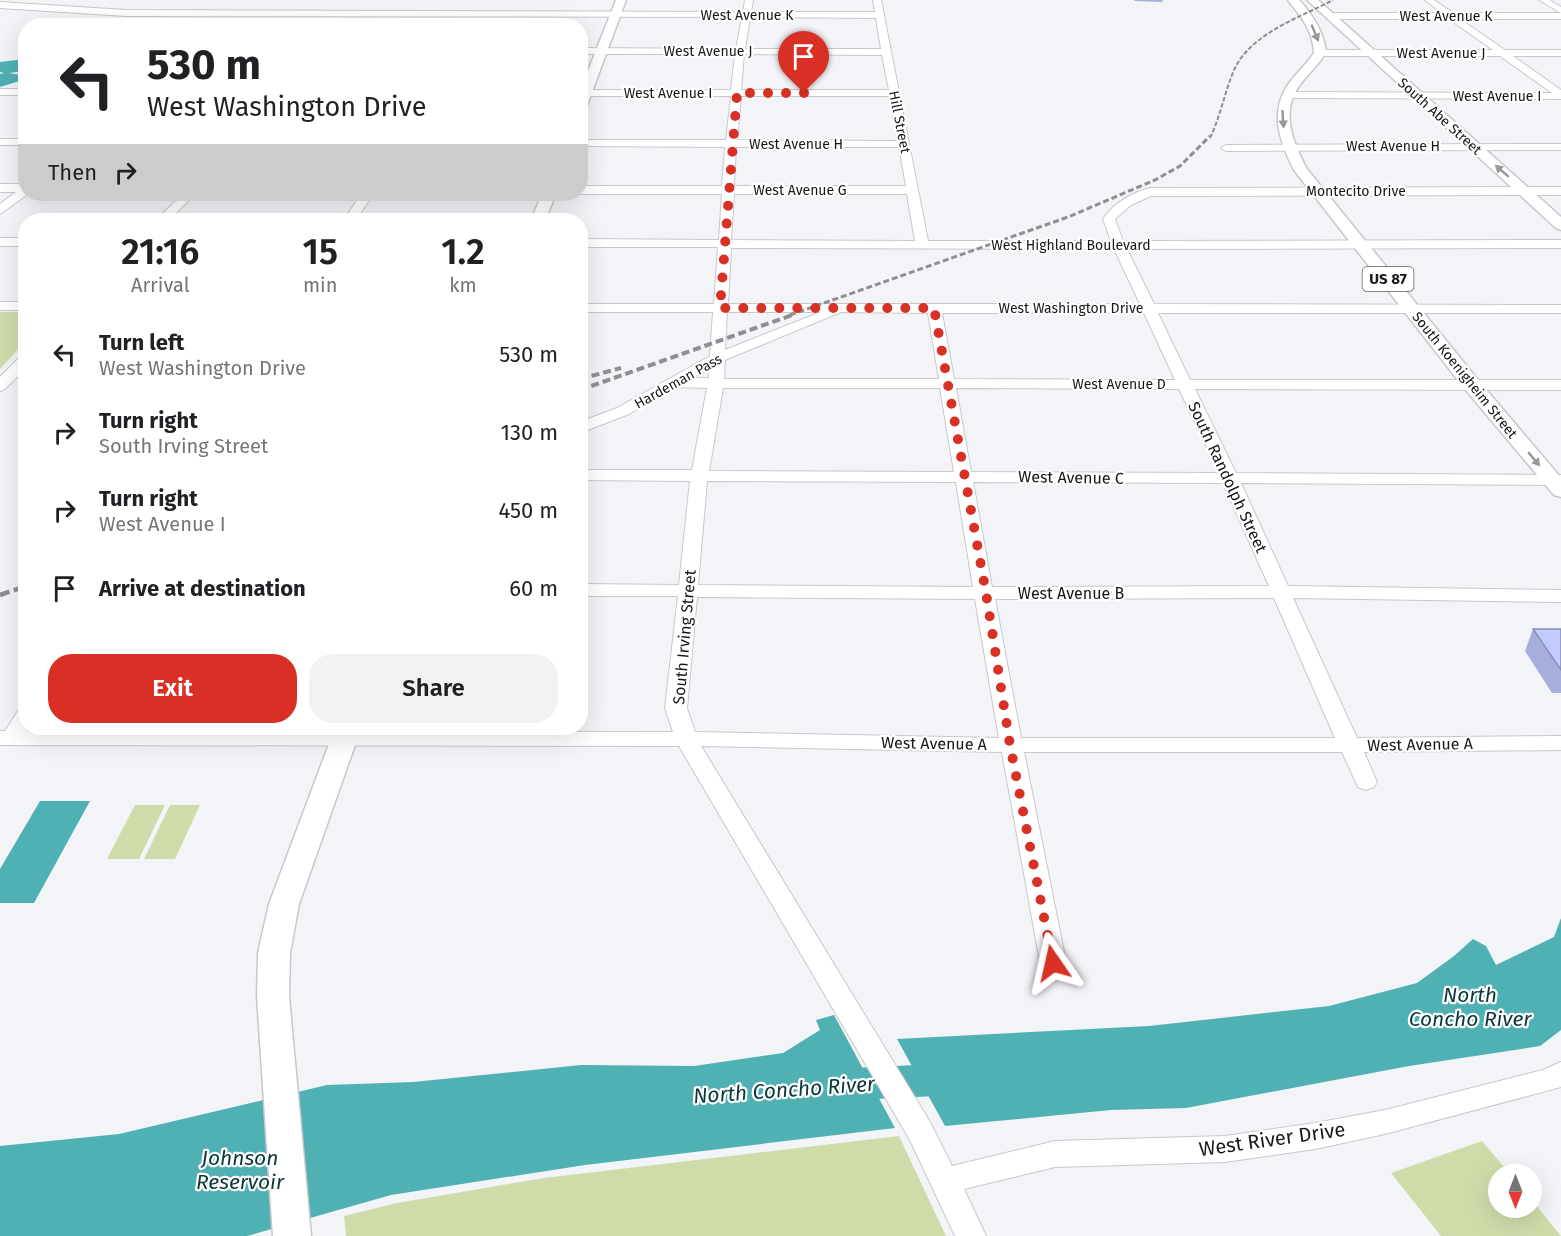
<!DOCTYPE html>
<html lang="en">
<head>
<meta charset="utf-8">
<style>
	:root { --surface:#fff; --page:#f2f2f2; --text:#202124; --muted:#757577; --accent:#d93025 }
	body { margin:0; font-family:"Fira Sans",sans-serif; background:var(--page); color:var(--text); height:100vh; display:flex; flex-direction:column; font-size:22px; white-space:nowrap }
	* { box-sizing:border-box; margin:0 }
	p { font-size:20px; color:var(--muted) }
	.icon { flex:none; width:33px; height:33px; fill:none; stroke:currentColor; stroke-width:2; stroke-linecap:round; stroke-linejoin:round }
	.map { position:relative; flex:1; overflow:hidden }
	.side { position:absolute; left:18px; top:213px; width:570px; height:522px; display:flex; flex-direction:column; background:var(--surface); border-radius:24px; box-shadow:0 6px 24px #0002 }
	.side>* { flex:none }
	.top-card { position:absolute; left:18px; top:18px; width:570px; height:183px; border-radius:24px; box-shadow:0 6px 24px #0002; background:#fff; color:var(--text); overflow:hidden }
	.needle { width:39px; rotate:180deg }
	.fabs { position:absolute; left:1488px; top:1164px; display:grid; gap:12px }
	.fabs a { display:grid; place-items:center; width:54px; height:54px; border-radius:50%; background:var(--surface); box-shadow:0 6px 24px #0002; font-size:30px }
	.pin { position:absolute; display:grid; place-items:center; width:51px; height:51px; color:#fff; margin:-62px -26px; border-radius:50% 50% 50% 0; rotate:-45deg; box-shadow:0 0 6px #0007 }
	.pin .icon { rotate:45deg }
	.me { position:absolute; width:66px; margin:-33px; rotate:349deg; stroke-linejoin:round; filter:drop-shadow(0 0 4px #0008) }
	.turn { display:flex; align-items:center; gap:21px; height:126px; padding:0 30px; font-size:27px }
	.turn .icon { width:78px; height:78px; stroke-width:2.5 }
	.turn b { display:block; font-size:42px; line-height:51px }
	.then { display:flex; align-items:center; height:57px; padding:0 30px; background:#0003; gap:12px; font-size:22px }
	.eta { display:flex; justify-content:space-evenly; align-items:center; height:102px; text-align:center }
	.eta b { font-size:36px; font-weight:600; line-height:42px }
	.cta { display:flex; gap:12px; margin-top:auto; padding:12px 30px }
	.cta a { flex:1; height:69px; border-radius:24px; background:var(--accent); color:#fff; font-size:24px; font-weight:600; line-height:69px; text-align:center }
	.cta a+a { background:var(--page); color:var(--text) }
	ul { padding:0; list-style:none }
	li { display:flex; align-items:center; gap:18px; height:78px; padding:0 30px }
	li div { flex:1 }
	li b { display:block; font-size:22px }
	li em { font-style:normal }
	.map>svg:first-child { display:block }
</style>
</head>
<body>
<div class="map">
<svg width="1561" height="1236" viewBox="0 0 1561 1236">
	<rect width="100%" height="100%" fill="#f3f4f8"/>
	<path fill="#cfdcaa" d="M0,312H26L25,342L0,369Z
		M135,805H165L139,859H107Z
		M170,805H200L175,859H144Z
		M899,1136L946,1236H346L344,1216L397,1203L544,1178Z
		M1482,1141L1510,1174H1498V1208H1532V1200L1561,1236H1441L1391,1173Z"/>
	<path fill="#4fb1b4" d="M25,59V71L9,73L21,75L23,80L0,87V74L4,73L0,72V62Z
		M40,801H90L34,903H0V869Z
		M1561,918V1030L1540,1046L1409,1066L1186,1108L1111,1110L945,1126L897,1039L1149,1026L1329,1006L1417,983L1454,956L1473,939L1486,946L1496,965L1554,937Z
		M834,1015L895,1128L585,1165L391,1195L247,1236H0V1146L119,1134L327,1085L413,1082L581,1065L694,1066L783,1053L820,1030L816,1020Z"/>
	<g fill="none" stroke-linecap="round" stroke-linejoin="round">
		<path fill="#4fb1b4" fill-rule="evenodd" d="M957,1063L971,1068L976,1079L971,1090L957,1095L834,1101L820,1097L815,1085L820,1073L834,1069Z"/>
		<defs>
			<path id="minor" d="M745,0H753L751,12H875L873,0H881L928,241H1111L1103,219C1114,203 1131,193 1150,188L1561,187V195L1151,196L1131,205L1115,219L1123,241L1561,240V248L1127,249L1154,304L1561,305V313H1158L1190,380H1561V390L1195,389L1236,473L1561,475V485L1241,483L1288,586L1561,590V602L1293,598L1357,738L1561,736V750L1364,752L1377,782L1374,787L1366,790L1358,787L1342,752H1024L1066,962L1062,969L1053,972L1044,969L1040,962L1002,752L701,746L930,1122L952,1166L1055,1141L1225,1136L1315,1123L1385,1110L1543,1070L1561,1062V1087L1385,1134L1315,1149L1225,1162L1055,1167L964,1189L986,1236H955L910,1140L679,746L0,745V731H5L18,711L26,709V728H29L27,731L673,732L665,708L678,596H580V584L679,585L690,481L580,480V470H692L707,388L676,387L629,414L580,433V422L617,408L710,356L713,312H580V304H714L718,247H580V239L719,240L722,194H580V186H722L725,147L580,146V140H726L731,96H580V90H731L735,54H580V48L736,49L742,17L126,16L0,8V2L126,10L743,12ZM750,17L876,18L881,49H745ZM744,54L882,55L889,90H741ZM741,96H890L898,141L737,140ZM736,147H899L906,186H734ZM734,194H907L915,241L731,240ZM731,248L1114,249L1140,304H728ZM727,312H821L725,350ZM841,312L928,313L939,379H724L725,360ZM942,313H1144L1175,380L954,379ZM709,369V378H692ZM723,388H940L954,472L709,471ZM956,388L1179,389L1219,473L971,472ZM707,481L956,482L973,587L698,585ZM973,482L1223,483L1269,586L992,587ZM697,597L975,599L999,738L695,732L687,708ZM1274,598L1335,738H1021L995,599Z
				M1425,0H1434L1453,13H1561L1539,0H1549L1561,7V19H1460L1505,50H1561V56H1513L1561,90V99L1289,98L1284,95L1289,92L1552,93L1500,56H1320L1315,53L1320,50H1493L1449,19H1332L1328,16L1332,13H1442Z
				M0,89H26V95H0Z
				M0,139H26V145H0Z
				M1561,144V150L1226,151L1221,148L1226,145Z
				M0,184H26V194H28L0,214V204L16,192H0Z
				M183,194H195L169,220H156Z
				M361,194H373L356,220H344Z
				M0,238H26V246H0Z
				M0,302H26V310H0Z
				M26,355V368L5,389L0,391V377L21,356Z"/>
			<path id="major" d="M616,0H626L586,108L580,112V91Z
				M1288,0H1299C1313,15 1324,32 1326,53C1318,65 1308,74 1299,86C1280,112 1293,143 1307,169L1478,380L1561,478V497L1554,495L1464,388L1294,170C1278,138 1268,108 1293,78C1300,70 1308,62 1314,53C1313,30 1301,17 1288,0Z
				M1307,0H1318L1561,217V230L1556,228Z
				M542,194H556L545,220H531Z
				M335,728H361L299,904L290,953L289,997L311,1236H273L257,997L258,953L269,904Z"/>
		</defs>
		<use href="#minor" stroke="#c7c8cc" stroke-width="2"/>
		<use href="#major" stroke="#c7c8cc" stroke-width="3"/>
		<use href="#minor" fill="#fff" fill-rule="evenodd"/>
		<use href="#major" fill="#fff" fill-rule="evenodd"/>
		<path stroke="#8e8f92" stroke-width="2" stroke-dasharray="4.5 2" stroke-linecap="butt" d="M1210,138C1221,115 1225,90 1235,68C1252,33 1301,17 1333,0"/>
		<path stroke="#8e8f92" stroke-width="3" stroke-dasharray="6 3" stroke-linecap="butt" d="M790,315L1068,217L1155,180L1180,166L1210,136"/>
		<path stroke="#8e8f92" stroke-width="4" stroke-dasharray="8 4" stroke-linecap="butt" d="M580,379L621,368
			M580,390L795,314"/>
		<path stroke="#8e8f92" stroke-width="4.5" stroke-dasharray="10 4.5" stroke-linecap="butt" d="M0,595L26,586"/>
	</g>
	<path fill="#a6afdb" d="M1134,0H1163L1162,2L1135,1Z
		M1533,629H1561V693H1552L1525,651Z"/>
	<path fill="#c1cbff" stroke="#878eb2" stroke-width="1.5" d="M1533,629H1561V670Z"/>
	<defs><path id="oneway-solid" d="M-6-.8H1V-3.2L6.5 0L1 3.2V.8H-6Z" transform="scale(1.5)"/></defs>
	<g fill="#979798">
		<use href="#oneway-solid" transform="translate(1315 33) rotate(67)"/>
		<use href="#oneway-solid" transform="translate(1283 119) rotate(86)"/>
		<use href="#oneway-solid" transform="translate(1502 171) rotate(-139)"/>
		<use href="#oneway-solid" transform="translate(1534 459) rotate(50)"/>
	</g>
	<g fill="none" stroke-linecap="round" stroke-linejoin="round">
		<path stroke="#d93025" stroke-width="10" stroke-dasharray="0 18" d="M804,93H737L720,308H934L986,593L1010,745L1053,963"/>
	</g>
	<g text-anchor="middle" stroke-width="4.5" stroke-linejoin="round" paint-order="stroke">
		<g font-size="14" fill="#171719" stroke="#fff">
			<text x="747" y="20">West Avenue K</text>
			<text x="1446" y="21">West Avenue K</text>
			<text x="708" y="56">West Avenue J</text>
			<text x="1441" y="58">West Avenue J</text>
			<text x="668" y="98">West Avenue I</text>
			<text x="1497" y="101">West Avenue I</text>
			<text transform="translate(1440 116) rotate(42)" y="5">South Abe Street</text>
			<text transform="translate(900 122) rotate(79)" y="5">Hill Street</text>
			<text x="796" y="149">West Avenue H</text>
			<text x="1393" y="151">West Avenue H</text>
			<text x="800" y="195">West Avenue G</text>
			<text x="1356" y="196">Montecito Drive</text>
			<text x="1071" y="250">West Highland Boulevard</text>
			<text x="1071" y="313">West Washington Drive</text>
			<text transform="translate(1465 375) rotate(51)" y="5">South Koenigheim Street</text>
			<text transform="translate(678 381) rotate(-29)" y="5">Hardeman Pass</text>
			<text x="1119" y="389">West Avenue D</text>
		</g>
		<rect fill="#fff" stroke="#5d5d5e" stroke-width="1.5" x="1362.5" y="267" width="51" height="24" rx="4.5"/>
		<g font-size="15" font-weight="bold" fill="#171719">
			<text x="1388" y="284">US 87</text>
		</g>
		<g font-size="16" fill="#171719" stroke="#fff">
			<text transform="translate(1071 477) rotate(1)" y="6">West Avenue C</text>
			<text transform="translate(1228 477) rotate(65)" y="6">South Randolph Street</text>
			<text x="1071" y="599">West Avenue B</text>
			<text transform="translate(684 637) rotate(-85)" y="6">South Irving Street</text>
			<text transform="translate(934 743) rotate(1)" y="6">West Avenue A</text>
			<text transform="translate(1420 744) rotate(-1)" y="6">West Avenue A</text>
		</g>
		<g font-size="20" fill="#171719" stroke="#fff">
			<text transform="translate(1272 1139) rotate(-8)" y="7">West River Drive</text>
		</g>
		<g font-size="21" font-style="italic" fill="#083839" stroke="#fff">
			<text x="1470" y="1002">North<tspan x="1470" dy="24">Concho River</tspan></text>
			<text transform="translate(784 1090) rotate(-4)" y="7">North Concho River</text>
			<text x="240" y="1165">Johnson<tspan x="240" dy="24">Reservoir</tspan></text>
		</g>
	</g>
</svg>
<div class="fabs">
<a><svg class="needle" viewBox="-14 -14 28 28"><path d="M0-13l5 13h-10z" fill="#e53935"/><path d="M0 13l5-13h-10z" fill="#757577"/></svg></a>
</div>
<div class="pin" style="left:804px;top:93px;background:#d93025"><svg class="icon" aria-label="arrive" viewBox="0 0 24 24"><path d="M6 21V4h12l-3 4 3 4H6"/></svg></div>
<svg class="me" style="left:1053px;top:963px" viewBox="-20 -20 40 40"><path d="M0-17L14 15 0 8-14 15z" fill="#d93025" stroke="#fff" stroke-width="4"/></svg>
<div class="top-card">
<div class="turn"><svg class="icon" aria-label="left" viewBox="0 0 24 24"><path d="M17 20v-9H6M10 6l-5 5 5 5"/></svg><div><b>530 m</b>West Washington Drive</div></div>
<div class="then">Then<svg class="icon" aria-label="right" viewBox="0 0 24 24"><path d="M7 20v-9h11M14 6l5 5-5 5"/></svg></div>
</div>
<section class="side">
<div class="eta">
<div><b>21:16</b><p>Arrival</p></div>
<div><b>15</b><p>min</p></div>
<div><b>1.2</b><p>km</p></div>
</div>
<ul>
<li><svg class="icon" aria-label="left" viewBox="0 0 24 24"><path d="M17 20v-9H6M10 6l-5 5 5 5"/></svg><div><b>Turn left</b><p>West Washington Drive</p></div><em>530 m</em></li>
<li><svg class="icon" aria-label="right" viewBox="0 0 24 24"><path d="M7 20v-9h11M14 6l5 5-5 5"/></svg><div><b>Turn right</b><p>South Irving Street</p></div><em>130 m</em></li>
<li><svg class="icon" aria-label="right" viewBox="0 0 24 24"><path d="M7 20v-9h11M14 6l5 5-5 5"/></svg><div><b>Turn right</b><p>West Avenue I</p></div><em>450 m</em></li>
<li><svg class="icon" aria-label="arrive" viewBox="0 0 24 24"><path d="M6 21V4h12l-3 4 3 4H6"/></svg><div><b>Arrive at destination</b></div><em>60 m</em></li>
</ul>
<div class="cta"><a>Exit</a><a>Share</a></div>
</section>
</div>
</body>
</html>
